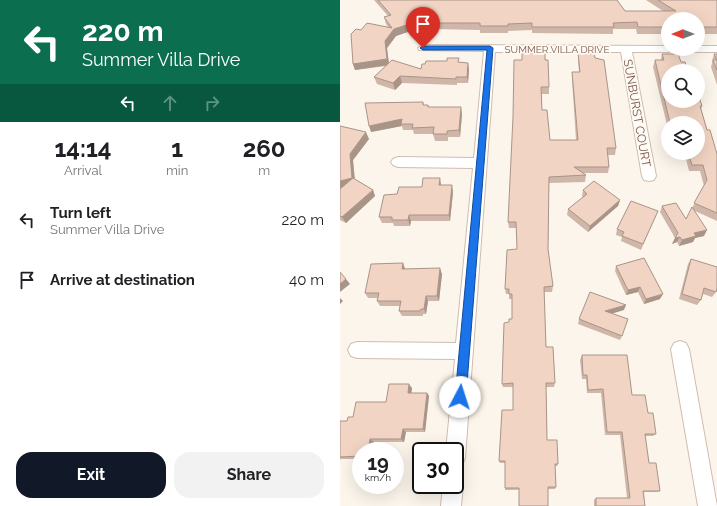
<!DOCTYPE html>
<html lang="en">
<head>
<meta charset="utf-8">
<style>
	:root { --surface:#fff; --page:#f2f2f2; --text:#202124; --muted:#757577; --accent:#111827 }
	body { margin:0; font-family:Raleway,sans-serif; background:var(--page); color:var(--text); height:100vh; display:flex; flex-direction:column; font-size:15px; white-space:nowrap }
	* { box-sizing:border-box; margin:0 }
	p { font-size:13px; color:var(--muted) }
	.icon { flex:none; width:22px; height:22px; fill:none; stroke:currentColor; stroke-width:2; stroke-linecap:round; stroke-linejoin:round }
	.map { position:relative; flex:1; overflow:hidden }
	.sheet { display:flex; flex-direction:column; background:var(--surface); width:340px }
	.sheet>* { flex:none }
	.guide { background:#0b6e4f; color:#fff; overflow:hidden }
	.needle { width:26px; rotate:270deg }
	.controls { position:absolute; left:321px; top:12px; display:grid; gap:8px }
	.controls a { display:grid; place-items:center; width:44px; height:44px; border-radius:50%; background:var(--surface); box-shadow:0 4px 16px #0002; font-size:20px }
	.speed { position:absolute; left:12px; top:442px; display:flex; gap:8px; font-size:20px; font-weight:700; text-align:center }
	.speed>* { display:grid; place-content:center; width:52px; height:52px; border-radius:50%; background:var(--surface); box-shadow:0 4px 16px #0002; line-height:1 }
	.speed small { font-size:10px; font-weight:400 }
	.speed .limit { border:2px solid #111; border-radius:6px; background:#fff; color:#111 }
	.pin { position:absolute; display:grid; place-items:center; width:34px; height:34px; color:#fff; margin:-41px -17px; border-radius:50% 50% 50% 0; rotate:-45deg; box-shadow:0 0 4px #0007 }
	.pin .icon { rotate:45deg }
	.me { position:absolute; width:44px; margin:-22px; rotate:5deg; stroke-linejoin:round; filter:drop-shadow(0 0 3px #0008) }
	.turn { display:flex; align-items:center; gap:14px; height:84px; padding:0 16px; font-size:18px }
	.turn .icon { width:52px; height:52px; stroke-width:2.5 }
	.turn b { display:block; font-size:28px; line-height:34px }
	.lanes { display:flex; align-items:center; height:38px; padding:0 16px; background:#0003; justify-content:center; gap:20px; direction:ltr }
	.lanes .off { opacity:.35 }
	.eta { display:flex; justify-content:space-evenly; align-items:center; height:68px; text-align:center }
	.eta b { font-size:24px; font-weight:700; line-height:28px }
	.primary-button { display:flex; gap:8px; margin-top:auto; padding:8px 16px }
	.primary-button a { flex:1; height:46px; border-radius:16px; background:var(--accent); color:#fff; font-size:16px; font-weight:700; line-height:46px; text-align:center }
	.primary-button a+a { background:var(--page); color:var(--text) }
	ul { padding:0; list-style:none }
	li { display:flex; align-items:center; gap:12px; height:60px; padding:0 16px }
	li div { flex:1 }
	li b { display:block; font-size:15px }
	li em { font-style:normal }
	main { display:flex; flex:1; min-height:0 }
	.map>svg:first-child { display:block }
</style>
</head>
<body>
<main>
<section class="sheet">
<div class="guide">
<div class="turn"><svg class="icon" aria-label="left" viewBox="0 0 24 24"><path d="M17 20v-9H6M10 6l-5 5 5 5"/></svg><div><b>220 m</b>Summer Villa Drive</div></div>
<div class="lanes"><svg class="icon" aria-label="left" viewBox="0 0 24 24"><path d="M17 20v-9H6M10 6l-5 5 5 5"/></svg><svg class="icon off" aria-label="ahead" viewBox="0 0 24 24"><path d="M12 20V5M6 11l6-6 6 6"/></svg><svg class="icon off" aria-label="right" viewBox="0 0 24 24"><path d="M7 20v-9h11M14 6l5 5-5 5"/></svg></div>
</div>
<div class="eta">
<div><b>14:14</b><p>Arrival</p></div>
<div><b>1</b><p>min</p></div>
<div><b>260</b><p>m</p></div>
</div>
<ul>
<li><svg class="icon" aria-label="left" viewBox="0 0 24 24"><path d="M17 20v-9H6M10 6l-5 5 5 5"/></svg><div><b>Turn left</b><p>Summer Villa Drive</p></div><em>220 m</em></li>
<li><svg class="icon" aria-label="arrive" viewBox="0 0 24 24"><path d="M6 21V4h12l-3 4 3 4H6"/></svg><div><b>Arrive at destination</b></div><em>40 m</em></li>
</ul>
<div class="primary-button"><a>Exit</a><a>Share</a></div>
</section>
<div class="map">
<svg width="377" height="506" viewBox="0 0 377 506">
	<rect width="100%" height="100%" fill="#fcf5eb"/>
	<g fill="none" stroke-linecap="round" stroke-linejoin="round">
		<defs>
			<path id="minor" d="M83,45L328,46V49H358V46H377V52H338L333,50L328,52H292L316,176L314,180L309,181L304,180L302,176L281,52H155L125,458L122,465L115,468V451H106L115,359L17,358L11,356L8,350L11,344L17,342L116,343L133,168L58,167L53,165L51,162L53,159L58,157L134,158L144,51L79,50L78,48Z
				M340,341L346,343L349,349L377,506H358L331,349L334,343Z
				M115,476L120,478L123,485L121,506H101L103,485H115Z"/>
		</defs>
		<use href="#minor" stroke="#cfbdb0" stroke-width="2"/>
		<use href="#minor" fill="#fff" fill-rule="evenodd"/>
	</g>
	<path fill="#cfb6a8" d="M34,0H277L285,11H323L306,0H377V34H358V19H328V31H325L324,34H297L296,29H273V34L192,33V30L168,31V33H140V30L92,29L91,24L56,36L47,48L49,63L81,69L119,62L128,63L129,70L128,83H117V85L62,83L55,90L37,84L34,77L46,66L15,70L13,64L21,30L48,27L46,24L44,17L48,16Z
		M238,53L276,148L275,155H268L269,167L268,173H243L246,175L245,182L209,183L208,249L213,286L212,292H204L206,347L215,383L214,387H206L207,440L218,464L217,466H215L216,487L215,489L165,490V463H160L159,461L173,410V387H163L162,384L169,322L172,319V299H169V294H166L165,289L177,249V228H169L168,222L205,60L209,87V94H201L202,110L210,140H236L232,79V72H239L238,60Z
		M322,54L341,62L348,71L362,106L361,109L367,130L377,154V221L355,211L364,236L355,238L353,242L339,246L337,242L332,244L335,238L320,212L322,206L346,219L364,186L360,171H349L345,155H334V153H358V123H328V129L313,67L315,60H321Z
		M374,54H377V85L371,67L372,63V61Z
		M83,102L84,105H88L89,107L122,114L120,137H108V141H95L93,134H74L73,130H63L62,126L31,132Z
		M0,126L29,139L13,160L15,179L33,190L35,196L6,223L0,220V189L2,187L0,188Z
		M101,184V185L113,192L110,221H71L70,226H54L53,223H42L39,217L57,194L82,187Z
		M243,190L280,200L278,206L248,232L227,215L228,209L243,197L242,196Z
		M318,211L301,250L281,241L282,237L276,235L277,229Z
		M351,259L376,292L372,297L363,294L361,300L357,305L339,299L348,264Z
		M63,263L65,269L102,274L99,301H88L86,314H83V316H62L59,311L60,306H40L37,301L38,298H28L25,293Z
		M276,266L320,299L304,304L298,292L286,295L275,271Z
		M284,310L272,313L282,336L280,340L238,324L239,319Z
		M242,355L292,395L308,413L316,434L313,436H305L309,463L320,491L316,492H304L305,506H254V500L256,498H287L280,435H265L261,393H247L246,379H242L240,360Z
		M72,388L71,393H87L89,396L85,432H66L64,442H34L21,451V459H0V421H7L13,417L46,402Z"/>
	<path fill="#a99488" d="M91,17L90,23L91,24L56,36L47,48L49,65L15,70L13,64L45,41L54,29Z
		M128,63L129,70L128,83L127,77Z
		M60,76L62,83L55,90L53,83Z
		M121,107L122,114L120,137L119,130Z
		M62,119L61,124L62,126L31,132L29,126Z
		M26,132L29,139L13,160L15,185L0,188V181L10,154Z
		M100,178L101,184L100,192L99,185Z
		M112,185L113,192L110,221L109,215Z
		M33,190L35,196L6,223L2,217Z
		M280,200L278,206L248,232L250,226Z
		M69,215L71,221L70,226L68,220Z
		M367,230L364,236L355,238L353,242L339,246L342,240L354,233Z
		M340,237L337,242L332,244L335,238Z
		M63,263L65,269H62Z
		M100,268L102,274L99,301L97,296Z
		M6,279L10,284L0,292V284Z
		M300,287L298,292L286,295L288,290Z
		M323,294L320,299L304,304L306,299Z
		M86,296L88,301L86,314L84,309Z
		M0,298L3,301L0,304Z
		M286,305L284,310L264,316L265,311Z
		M69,384L72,388L71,396L68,393Z
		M87,393L89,396L85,432L83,429Z
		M63,429L66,432L64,442L61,439Z
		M30,439L34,442L32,451H28Z"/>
	<path fill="#f1d4c3" stroke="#a99488" d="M38,0H277L285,11H336L318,0H377V27H358V19H328V24H325L326,27H298L297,22L273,23L274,27H192V23L168,24V26H140V23H90L91,17L54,29L45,41L47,59L13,64L11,34L16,29L21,30L27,23L52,28L44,17L51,15Z
		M182,53H205V60H208L209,87H201L202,110H207L210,140H238L232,72H240L238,53H254L255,58L264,60L276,148H267L269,167H234L246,175L209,177L208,249L213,286L204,287L206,347H213L215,383H206L207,440H217L218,464H215L216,487H208V506H179V488H165V461H159L162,410H173V383L162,384L164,323L169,322V319H172V294H169V289H165L167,250L177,249L176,222H168L173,117L174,60H182Z
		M322,54H338L341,62H345L348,71H328V101H358V94L362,106H360L367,130H370L377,154V213L354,203L367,180L363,165H352L348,153H358V123H330L315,60H324Z
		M374,54H377V70L373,60H377Z
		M107,58H119L118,62L128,63L127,77H116V79L60,76L53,83L34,77L52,60L81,69L82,64H85L86,61H107Z
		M83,102V105H88V107H121L119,130L107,131V134H93L94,127L72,128L73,124H61L62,119L29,126L25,103Z
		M0,126L26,132L10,154L12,178L0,181Z
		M13,178L33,190L2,217L0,216V189Z
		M83,178H100L99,185H112L109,215H69L68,220H52V217H39L44,195L57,194L59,187H82Z
		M254,181L280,200L250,226L228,209L247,194L243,190Z
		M291,201L318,211L303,244L282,236L284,232L277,229Z
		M336,203L346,219L352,207L367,230L354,233L356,236L342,240L340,237L335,238L338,233L322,206Z
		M304,258L323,294L306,299L300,287L288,290L276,266Z
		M351,259L377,267V288L376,292L364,288L361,300L342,294Z
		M63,263L62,269L100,268L97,296H86L84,309H81L80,311H59L61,301H37L39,293H25L31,264Z
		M0,272L6,279L0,284Z
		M250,292L286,305L265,311L288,319L282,336L239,319Z
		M242,355H287L292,395H305L308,413H313L316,434H305L309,463H316L320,491H303L305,506H256V498H290L282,432H267L263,389L248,390L247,375H243Z
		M49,384H69L68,393H87L83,429H63L61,439H30L28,451H21V456L0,457V421H7L8,417H13L16,402H46Z"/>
	<path fill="#1a73e8" stroke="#114b97" d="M150,46L153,48L126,397L124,400L120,402L116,400L115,397L147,50H83L80,48L83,46Z"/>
	<g text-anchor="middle" stroke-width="3.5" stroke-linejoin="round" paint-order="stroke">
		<g font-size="10" fill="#785b4e" stroke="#fff9f2">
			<text x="217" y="53">SUMMER VILLA DRIVE</text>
		</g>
		<g font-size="12" fill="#785b4e" stroke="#fff9f2">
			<text transform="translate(297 113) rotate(80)" y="4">SUNBURST COURT</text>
		</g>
	</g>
</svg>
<div class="controls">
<a><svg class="needle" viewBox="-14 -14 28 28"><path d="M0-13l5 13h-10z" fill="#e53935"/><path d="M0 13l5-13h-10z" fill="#757577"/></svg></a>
<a><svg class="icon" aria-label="search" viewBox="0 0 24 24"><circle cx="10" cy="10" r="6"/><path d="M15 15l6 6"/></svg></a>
<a><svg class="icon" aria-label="layers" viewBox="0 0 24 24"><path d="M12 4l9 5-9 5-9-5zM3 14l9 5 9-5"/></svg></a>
</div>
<div class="speed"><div>19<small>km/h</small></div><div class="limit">30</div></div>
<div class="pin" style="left:83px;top:48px;background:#d93025"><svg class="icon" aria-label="arrive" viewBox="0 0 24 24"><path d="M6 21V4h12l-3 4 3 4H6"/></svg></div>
<svg class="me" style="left:120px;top:397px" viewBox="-20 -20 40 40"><circle r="19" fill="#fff"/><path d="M0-13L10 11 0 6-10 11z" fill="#1a73e8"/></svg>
</div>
</main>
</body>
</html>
